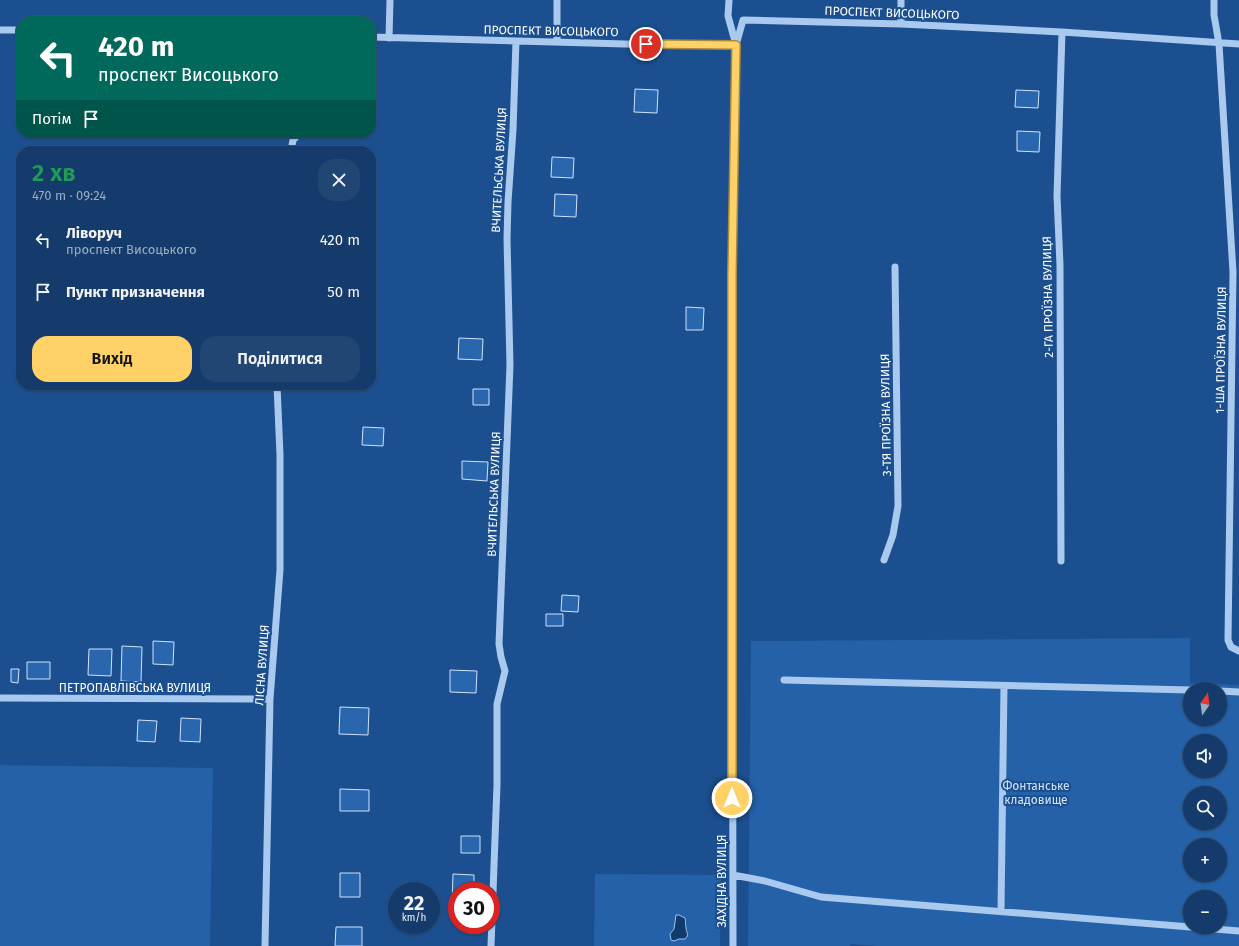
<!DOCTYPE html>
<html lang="uk">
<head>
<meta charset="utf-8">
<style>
	:root { --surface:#143b6b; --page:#214673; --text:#f1f3f6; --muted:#9dadc1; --line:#33557e; --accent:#ffd166 }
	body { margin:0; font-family:"Fira Sans",sans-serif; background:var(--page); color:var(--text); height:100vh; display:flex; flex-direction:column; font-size:15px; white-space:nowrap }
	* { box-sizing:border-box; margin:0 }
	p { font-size:13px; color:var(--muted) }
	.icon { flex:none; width:22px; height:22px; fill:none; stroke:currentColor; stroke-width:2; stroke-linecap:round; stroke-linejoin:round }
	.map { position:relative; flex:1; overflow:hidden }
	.details { position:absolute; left:16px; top:146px; width:360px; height:244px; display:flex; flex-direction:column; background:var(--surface); border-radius:16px; box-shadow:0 1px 3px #0004,0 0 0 1px var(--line) }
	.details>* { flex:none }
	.top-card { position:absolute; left:16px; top:16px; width:360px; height:122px; border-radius:16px; box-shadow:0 1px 3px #0004,0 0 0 1px var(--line); background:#00695c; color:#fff; overflow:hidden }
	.needle { width:26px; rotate:14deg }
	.tools { position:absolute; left:1183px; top:682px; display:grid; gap:8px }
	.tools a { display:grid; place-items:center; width:44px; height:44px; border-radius:50%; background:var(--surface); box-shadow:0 1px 3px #0004,0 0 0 1px var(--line); font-size:20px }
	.speed { position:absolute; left:388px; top:882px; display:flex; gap:8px; font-size:20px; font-weight:700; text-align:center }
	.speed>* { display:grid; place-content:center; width:52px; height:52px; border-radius:50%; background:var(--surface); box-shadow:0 1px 3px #0004,0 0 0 1px var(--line); line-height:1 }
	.speed small { font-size:10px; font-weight:400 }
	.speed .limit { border:6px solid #d22; background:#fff; color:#111 }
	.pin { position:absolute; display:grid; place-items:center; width:34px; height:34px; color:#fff; margin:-17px; border:2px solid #fff; border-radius:50%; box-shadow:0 1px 4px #0007 }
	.me { position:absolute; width:44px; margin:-22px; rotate:0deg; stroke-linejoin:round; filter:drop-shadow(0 0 3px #0008) }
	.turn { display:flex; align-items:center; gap:14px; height:84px; padding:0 16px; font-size:18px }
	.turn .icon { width:52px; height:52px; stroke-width:2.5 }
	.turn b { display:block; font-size:28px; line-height:34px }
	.then { display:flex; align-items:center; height:38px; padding:0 16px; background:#0003; gap:8px; font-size:15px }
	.round { display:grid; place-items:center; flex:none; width:42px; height:42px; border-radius:16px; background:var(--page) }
	.head { display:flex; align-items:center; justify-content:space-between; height:68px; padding:0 16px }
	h1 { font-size:24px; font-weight:600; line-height:30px; color:#1e9e55 }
	.action { display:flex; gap:8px; margin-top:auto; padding:8px 16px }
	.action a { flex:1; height:46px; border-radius:16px; background:var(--accent); color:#111; font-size:16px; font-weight:600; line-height:46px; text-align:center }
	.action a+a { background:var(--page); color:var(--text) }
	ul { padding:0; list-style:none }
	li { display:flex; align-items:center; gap:12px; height:52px; padding:0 16px }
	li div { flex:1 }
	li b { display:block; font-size:15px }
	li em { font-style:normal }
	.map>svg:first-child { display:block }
</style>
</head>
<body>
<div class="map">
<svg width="1239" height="946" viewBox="0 0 1239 946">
	<rect width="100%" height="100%" fill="#1b4f8f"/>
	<path fill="#2461a8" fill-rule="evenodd" d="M1190,638V683L1239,685V946H876L851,944L850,946H748L751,641ZM1190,689H1220V719H1190ZM1190,741H1220V771H1190ZM1190,793H1220V823H1190ZM1190,845H1220V875H1190ZM1190,897H1220V927H1190Z
		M0,765L213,768L210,946H0Z
		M595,874L721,875L720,946H594Z"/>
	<path fill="#123a6d" stroke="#9cc4f0" d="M676,915H679L685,918C686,921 685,924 686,927C686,933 690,934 685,939H679L674,941L671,940L670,934L674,929Z"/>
	<path fill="#2a66ad" stroke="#cfe3fa" d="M635,89L658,90L657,113L634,112Z
		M1016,90L1039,91L1038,108L1015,107Z
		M1017,131L1040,132L1039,152L1017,151Z
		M552,157L574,158L573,178L551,177Z
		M555,194L577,195L576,217L554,216Z
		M686,307L704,308L703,330H686Z
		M459,338L483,339L482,360L458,359Z
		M473,389H489V405H473Z
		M363,427L384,428L383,446L362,445Z
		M462,461L488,462L487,481L462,479Z
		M562,595L579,596L578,612L561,611Z
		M546,614H563V626H546Z
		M153,641L174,642L173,665L153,664Z
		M122,646L142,647L141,682L121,681Z
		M89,649H112L111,676L88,675Z
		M27,662H50V679H27Z
		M11,669H19L18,683L11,682Z
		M450,670L477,671L476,693L450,692Z
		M340,707L369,708L368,735L339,734Z
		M181,718L201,719L200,742L180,741Z
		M138,720L157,721L155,742L137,741Z
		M340,789L369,790V811H340Z
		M461,836H480V853H461Z
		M340,873H360V897H340Z
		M453,874L474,875V891H457V901H452Z
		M336,927H362V946H335Z"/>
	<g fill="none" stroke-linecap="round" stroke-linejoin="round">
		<path stroke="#a9c9ee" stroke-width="7" d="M729,0L728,16L736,45L732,274L733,946
			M1214,0V15L1219,44L1233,272L1228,640L1231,647L1239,651
			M901,24V0
			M0,30H21
			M371,37L661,45H736L743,20L901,24L1062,32L1239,44
			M389,38L390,0
			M557,41V0
			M291,151L293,140L300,133
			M884,560L893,535L898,506L895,267
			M1061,561L1060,265L1057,196L1062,32
			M784,680L1190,690
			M1220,691L1239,692
			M0,698L270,699
			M733,875L765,881L821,897L1239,931
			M1001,911L1004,686
			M265,946L270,699L280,570V455L277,385
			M491,946L497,785V704L505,671L501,657L499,644L510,365L507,239L508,202L513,130L516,41"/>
	</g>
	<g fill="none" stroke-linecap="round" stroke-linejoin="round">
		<defs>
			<path id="route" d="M646,44L736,45L732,274V798"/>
		</defs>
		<use href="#route" stroke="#a68842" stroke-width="10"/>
		<use href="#route" stroke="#ffd166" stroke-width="7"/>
	</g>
	<g text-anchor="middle" stroke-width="4" stroke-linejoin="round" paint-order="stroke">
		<g font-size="12" fill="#fff" stroke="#1b4f8f">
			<text transform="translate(892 13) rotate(2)" y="4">ПРОСПЕКТ ВИСОЦЬКОГО</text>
			<text transform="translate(551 31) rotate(1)" y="4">ПРОСПЕКТ ВИСОЦЬКОГО</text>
			<text transform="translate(499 170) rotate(-87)" y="4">ВЧИТЕЛЬСЬКА ВУЛИЦЯ</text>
			<text transform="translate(1048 297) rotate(-91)" y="4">2-ГА ПРОЇЗНА ВУЛИЦЯ</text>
			<text transform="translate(1221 350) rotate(-89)" y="4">1-ША ПРОЇЗНА ВУЛИЦЯ</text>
			<text transform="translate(886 415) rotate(-91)" y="4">3-ТЯ ПРОЇЗНА ВУЛИЦЯ</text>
			<text transform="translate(494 494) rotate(-88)" y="4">ВЧИТЕЛЬСЬКА ВУЛИЦЯ</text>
			<text transform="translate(262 665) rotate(-86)" y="4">ЛІСНА ВУЛИЦЯ</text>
			<text x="135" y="692">ПЕТРОПАВЛІВСЬКА ВУЛИЦЯ</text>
			<text transform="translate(722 881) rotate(-90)" y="4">ЗАХІДНА ВУЛИЦЯ</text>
		</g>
		<g font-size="12" fill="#cfe3fa" stroke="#1b4f8f">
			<text x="1036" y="790">Фонтанське<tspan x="1036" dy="14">кладовище</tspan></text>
		</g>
	</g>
</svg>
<div class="tools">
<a><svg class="needle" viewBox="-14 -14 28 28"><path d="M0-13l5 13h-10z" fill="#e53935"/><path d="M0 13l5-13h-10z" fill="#9dadc1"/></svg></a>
<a><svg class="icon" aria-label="sound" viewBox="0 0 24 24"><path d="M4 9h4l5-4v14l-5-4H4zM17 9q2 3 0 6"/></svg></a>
<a><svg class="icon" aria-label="search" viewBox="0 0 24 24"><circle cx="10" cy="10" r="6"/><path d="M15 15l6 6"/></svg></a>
<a>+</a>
<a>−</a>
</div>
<div class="speed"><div>22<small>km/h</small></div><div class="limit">30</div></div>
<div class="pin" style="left:646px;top:44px;background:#d93025"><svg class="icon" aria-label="arrive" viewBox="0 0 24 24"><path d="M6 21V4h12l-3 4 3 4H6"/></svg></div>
<svg class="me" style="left:732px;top:798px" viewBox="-20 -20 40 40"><circle r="17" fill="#ffd166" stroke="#fff" stroke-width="3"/><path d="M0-11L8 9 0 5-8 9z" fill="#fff"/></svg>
<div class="top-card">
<div class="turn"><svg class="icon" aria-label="left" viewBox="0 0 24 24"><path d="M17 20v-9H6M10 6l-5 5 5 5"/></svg><div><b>420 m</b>проспект Висоцького</div></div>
<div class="then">Потім<svg class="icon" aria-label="arrive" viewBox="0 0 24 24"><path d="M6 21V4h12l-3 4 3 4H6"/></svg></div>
</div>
<section class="details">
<div class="head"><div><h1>2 хв</h1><p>470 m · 09:24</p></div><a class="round"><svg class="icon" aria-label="close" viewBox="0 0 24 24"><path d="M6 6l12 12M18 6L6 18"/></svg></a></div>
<ul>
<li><svg class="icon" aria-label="left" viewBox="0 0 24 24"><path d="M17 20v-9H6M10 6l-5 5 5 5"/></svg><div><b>Ліворуч</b><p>проспект Висоцького</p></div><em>420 m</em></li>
<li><svg class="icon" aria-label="arrive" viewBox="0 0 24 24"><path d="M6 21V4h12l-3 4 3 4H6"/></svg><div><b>Пункт призначення</b></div><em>50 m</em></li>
</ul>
<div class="action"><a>Вихід</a><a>Поділитися</a></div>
</section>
</div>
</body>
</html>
